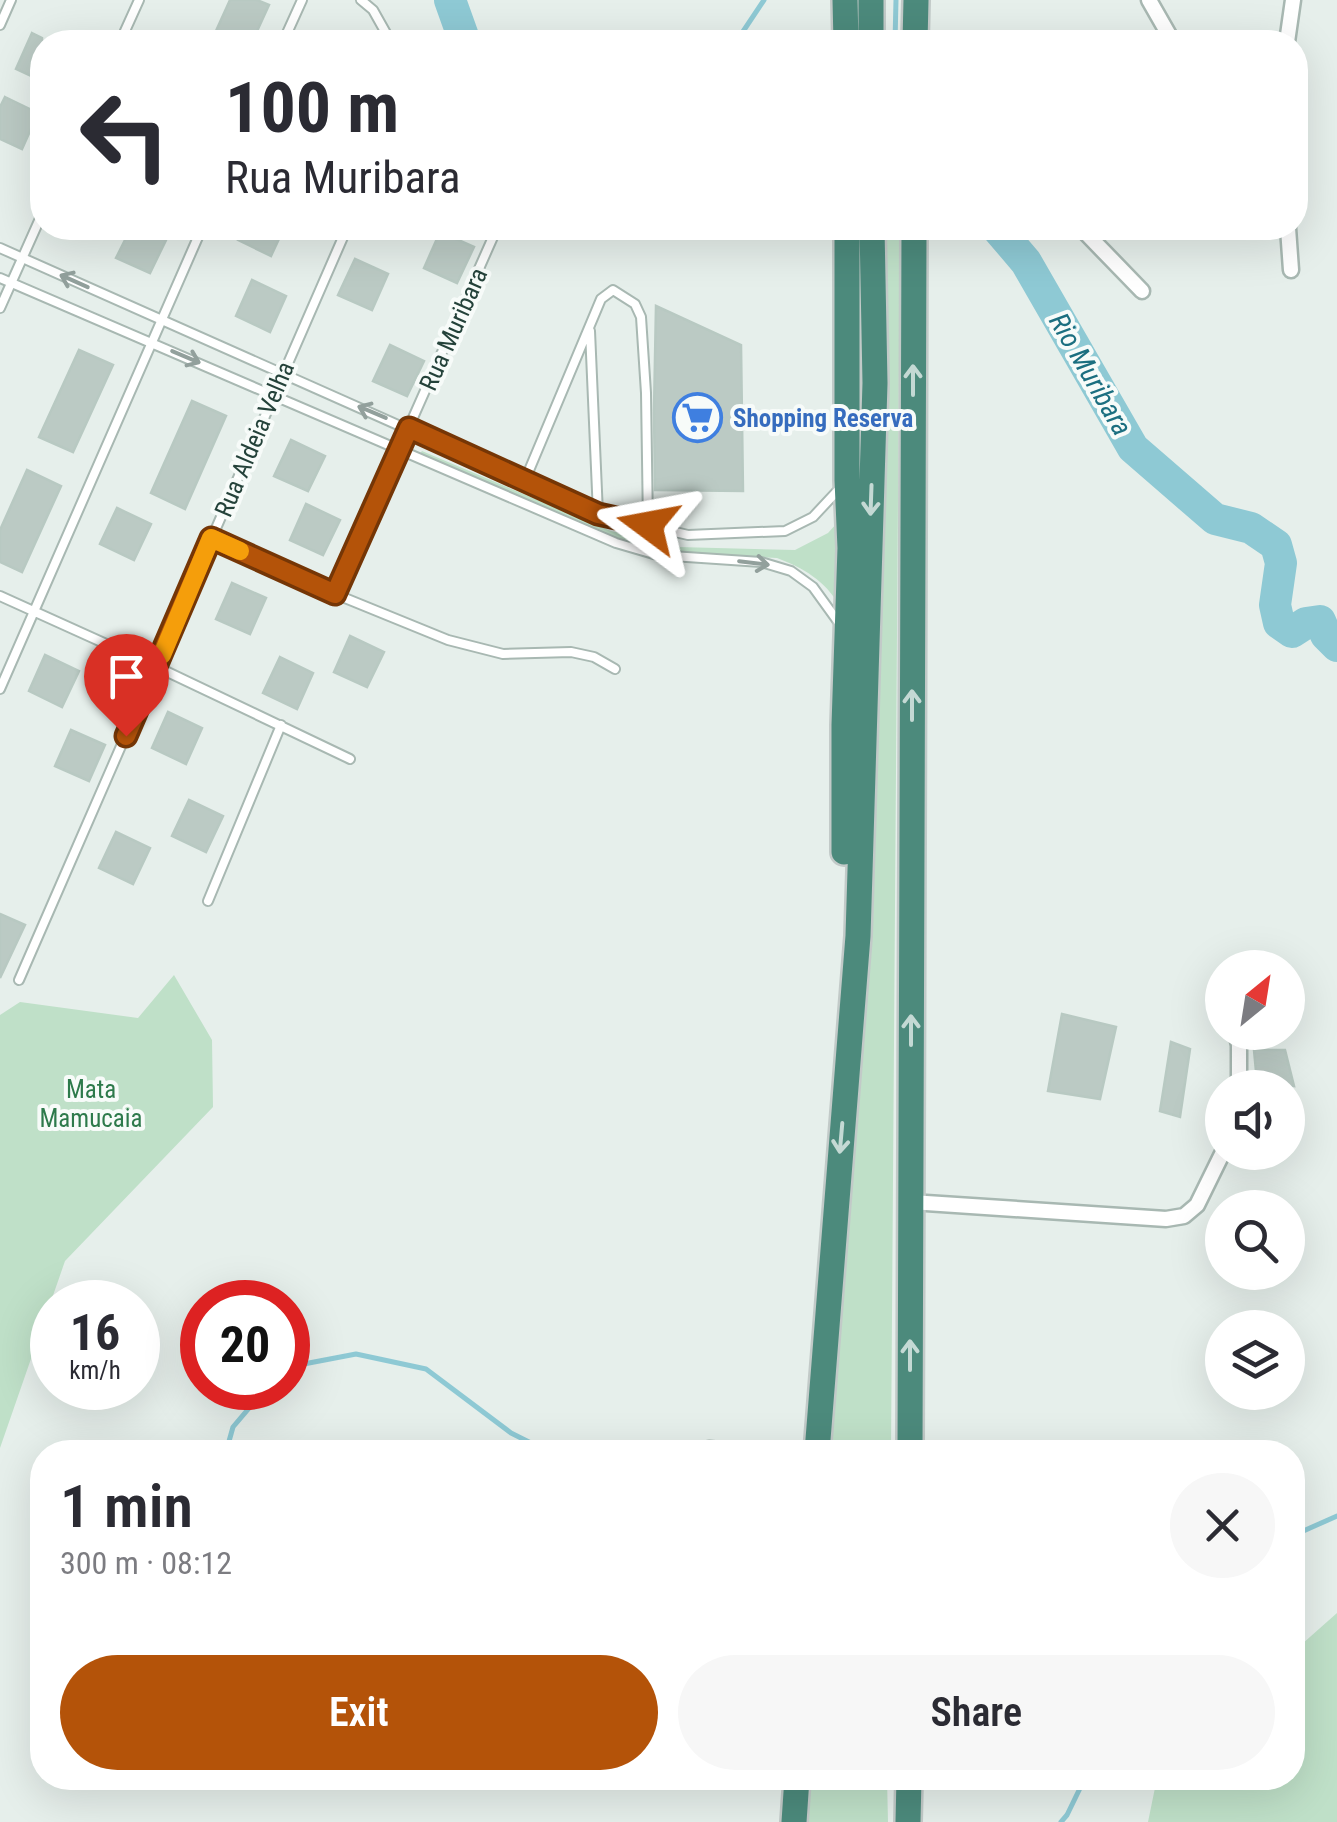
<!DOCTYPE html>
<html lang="en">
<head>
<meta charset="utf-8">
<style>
	:root { --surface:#fff; --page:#f7f7f7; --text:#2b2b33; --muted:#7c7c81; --accent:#b45309 }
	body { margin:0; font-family:"Roboto Condensed",sans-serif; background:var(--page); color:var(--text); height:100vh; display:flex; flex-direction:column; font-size:38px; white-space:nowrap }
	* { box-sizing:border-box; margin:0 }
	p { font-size:32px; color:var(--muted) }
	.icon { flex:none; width:55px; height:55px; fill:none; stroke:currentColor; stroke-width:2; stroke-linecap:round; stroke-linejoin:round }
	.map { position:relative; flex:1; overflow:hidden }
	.sheet { position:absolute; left:30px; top:1440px; width:1275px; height:350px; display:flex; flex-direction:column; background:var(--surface); border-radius:40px; box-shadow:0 10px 40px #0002 }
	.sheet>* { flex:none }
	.hud { position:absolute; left:30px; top:30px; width:1278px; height:210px; border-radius:40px; box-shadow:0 10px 40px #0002; background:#fff; color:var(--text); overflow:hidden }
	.needle { width:65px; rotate:30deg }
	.buttons { position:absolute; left:1205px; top:950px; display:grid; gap:20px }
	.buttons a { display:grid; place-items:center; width:100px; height:100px; border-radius:50%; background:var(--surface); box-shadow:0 10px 40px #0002; font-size:50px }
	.speed { position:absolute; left:30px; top:1280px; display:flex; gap:20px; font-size:50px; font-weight:700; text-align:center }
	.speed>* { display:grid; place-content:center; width:130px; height:130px; border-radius:50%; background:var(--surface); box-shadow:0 10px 40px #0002; line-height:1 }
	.speed small { font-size:25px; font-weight:400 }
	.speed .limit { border:15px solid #d22; background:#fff; color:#111 }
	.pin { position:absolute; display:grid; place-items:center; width:85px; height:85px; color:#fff; margin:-102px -42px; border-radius:50% 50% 50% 0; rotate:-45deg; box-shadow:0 0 10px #0007 }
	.pin .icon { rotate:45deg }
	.me { position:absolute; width:110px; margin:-55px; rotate:283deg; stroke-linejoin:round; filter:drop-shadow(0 0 8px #0008) }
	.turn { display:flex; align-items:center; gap:35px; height:210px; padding:0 30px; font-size:45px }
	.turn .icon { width:130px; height:130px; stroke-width:2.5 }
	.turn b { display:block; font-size:70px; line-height:85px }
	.round { display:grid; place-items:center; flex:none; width:105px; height:105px; border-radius:52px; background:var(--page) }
	.head { display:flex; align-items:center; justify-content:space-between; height:170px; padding:0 30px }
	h1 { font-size:60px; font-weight:600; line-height:75px }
	.button { display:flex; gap:20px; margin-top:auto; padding:20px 30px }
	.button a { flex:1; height:115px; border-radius:60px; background:var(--accent); color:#fff; font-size:40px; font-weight:600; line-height:115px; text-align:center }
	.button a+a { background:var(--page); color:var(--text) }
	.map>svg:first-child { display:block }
</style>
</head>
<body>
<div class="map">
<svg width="1337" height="1822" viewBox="0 0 1337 1822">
	<rect width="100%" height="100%" fill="#e6efeb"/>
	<path fill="#bfe0c8" d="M882,228H900L891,1452H826L873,920L880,625Z
		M422,451L611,531L678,547L795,550L828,533L846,513L840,606C825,581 804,568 777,558L667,553L628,544L418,456Z
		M174,975L212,1040L213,1107L65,1261L0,1448V1015L20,1002L138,1018Z
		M1337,1613V1822H1148L1157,1778H1292L1293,1652Z
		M809,1778H887L888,1822H806Z"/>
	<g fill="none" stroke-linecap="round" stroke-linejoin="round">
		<path stroke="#8ec9d4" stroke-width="5" d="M736,42L764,0
			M895,42L896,0
			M288,1367L356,1354L426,1369L511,1433L549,1452
			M226,1452L233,1427L266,1388
			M1292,1536L1337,1516
			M1061,1822L1067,1815L1085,1778"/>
		<path stroke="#8ec9d4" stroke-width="32" d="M450,0L465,42
			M997,228L1026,262L1133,448L1215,519L1251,528L1276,545L1281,563L1275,605L1279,623L1292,632L1306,623L1320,621L1326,635L1337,646"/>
	</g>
	<path fill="#bbcac4" stroke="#b8c9c2" stroke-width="2.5" d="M230,0H257L269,5L252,42H211Z
		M32,33L42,38V81L16,69Z
		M5,97L38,113L22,149L0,139V107Z
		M131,228H145L167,238L150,273L116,258Z
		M243,228H284L271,256L238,240Z
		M440,232L474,247L457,283L424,268Z
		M355,259L388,274L372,310L338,295Z
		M252,280L286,296L270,332L236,316Z
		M656,306L741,345L743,491L655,490L654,411Z
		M390,345L424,361L407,396L373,381Z
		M79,350L113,365L73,452L39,437Z
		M192,401L226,416L185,509L151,493Z
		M291,440L325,456L308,491L274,476Z
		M27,470L61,486L22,572L0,562V530Z
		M306,504L340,520L323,555L290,540Z
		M117,508L151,524L134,560L100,544Z
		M232,583L266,598L250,634L216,619Z
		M350,636L384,652L367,687L334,672Z
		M45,655L79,671L62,707L29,691Z
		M280,657L313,673L297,709L263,693Z
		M168,712L202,728L186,764L152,748Z
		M71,730L105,745L89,781L55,766Z
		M189,800L223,816L206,852L172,836Z
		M116,832L150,848L133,884L99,868Z
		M0,914L25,925L0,978Z
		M1062,1014L1116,1027L1100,1099L1048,1091Z
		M1171,1042L1190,1049L1180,1117L1160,1111Z
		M1254,1050H1285L1294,1086L1257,1082Z"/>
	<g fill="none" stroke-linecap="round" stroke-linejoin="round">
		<defs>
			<path id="service" d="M361,0L373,10L391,42
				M0,25L11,0
				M120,42L139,0
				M283,42L302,0
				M0,248L598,514L688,535L785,531L813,517L841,487
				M0,278L616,543L657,555L761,562L791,571L813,587L839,623
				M0,308L42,214
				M590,331L598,514
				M525,480L601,299L613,290L635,304L641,317L646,393L648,525
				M211,538L335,594L448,640L503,654L571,652L594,657L615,669
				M335,594L497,228
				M0,596L157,667L350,759
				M0,689L202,228
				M208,901L281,725
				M19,980L347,228"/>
			<path id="minor" d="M1149,0L1173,42
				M1287,42L1293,0
				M1081,228L1142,291
				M1288,228L1291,270
				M1221,990L1222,994
				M1236,1032L1239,1045V1088
				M911,1202L1166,1219L1184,1216L1197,1205L1223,1152
				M709,1449L746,1452"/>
			<path id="trunk" d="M845,0L846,42
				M871,42V0
				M915,42L916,0
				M844,852V725L850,548L847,480V228
				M817,1452L858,936L875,383L872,228
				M910,1452L914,228
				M794,1822L797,1778
				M908,1822L909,1778"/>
		</defs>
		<use href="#service" stroke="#a8b8b2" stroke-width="12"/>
		<use href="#minor" stroke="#a8b8b2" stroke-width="19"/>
		<use href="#trunk" stroke="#c2cac8" stroke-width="30"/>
		<use href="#service" stroke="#fff" stroke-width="8"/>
		<use href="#minor" stroke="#fff" stroke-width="14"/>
		<use href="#trunk" stroke="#4c8a7c" stroke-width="25"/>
	</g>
	<defs><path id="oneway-shaft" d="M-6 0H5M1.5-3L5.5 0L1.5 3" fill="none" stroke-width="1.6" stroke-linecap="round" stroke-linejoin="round" transform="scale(2.5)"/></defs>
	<g stroke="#92a09c">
		<use href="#oneway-shaft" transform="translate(74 281) rotate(-156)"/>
		<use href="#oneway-shaft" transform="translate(186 357) rotate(23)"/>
		<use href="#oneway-shaft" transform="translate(372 412) rotate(-157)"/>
		<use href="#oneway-shaft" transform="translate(754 563) rotate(7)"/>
	</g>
	<g stroke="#c4d9d4">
		<use href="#oneway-shaft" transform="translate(913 380) rotate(-90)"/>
		<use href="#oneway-shaft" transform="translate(871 500) rotate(92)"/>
		<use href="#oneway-shaft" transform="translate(912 705) rotate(-90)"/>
		<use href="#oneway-shaft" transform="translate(911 1030) rotate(-90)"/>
		<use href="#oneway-shaft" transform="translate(841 1138) rotate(95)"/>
		<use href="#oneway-shaft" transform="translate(910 1355) rotate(-90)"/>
	</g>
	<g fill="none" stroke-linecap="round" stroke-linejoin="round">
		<defs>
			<path id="route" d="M126,736L211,538L335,594L409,428L598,514L648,525"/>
		</defs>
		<use href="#route" stroke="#753606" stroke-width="25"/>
		<use href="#route" stroke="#b45309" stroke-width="18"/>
		<path stroke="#f59e0b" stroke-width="18" d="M162,655L211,538L240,551"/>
	</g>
	<defs>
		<symbol id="supermarket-ring" viewBox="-11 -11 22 22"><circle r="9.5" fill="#f7fbf9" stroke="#3f7fe0" stroke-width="1.5"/><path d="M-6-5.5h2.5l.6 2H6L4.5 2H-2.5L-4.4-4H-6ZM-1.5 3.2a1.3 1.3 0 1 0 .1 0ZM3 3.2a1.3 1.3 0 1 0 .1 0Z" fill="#3f7fe0"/></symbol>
	</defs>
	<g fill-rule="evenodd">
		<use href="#supermarket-ring" x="670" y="390" width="55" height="55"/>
	</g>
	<g text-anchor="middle" stroke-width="8" stroke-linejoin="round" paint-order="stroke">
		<g font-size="25" fill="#24423a" stroke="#f7fbf9">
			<text transform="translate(453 329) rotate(-66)" y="9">Rua Muribara</text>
			<text transform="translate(254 439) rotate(-67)" y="9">Rua Aldeia Velha</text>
		</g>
		<g font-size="25" font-weight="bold" fill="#366cbe" stroke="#f7fbf9" text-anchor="start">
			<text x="733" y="427">Shopping Reserva</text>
		</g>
		<g font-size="25" fill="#2d7a4b" stroke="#f7fbf9">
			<text x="91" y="1098">Mata<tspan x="91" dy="29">Mamucaia</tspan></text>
		</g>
		<g font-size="28" font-style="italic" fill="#1c6f80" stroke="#f7fbf9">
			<text transform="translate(1091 374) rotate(60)" y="10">Rio Muribara</text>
		</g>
	</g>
</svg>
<div class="buttons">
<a><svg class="needle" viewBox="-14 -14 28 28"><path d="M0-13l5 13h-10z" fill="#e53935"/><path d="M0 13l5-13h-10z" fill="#7c7c81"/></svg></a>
<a><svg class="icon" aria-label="sound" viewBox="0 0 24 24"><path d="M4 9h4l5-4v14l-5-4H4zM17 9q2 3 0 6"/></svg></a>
<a><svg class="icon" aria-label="search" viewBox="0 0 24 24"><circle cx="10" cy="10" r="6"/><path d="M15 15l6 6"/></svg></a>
<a><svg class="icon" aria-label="layers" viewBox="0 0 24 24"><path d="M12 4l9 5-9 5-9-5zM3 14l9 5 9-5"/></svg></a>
</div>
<div class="speed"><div>16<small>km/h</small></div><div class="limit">20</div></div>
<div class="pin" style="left:126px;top:736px;background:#d93025"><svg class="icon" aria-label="arrive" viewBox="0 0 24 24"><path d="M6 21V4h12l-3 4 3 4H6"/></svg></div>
<svg class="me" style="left:648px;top:525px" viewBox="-20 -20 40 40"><path d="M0-17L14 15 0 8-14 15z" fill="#b45309" stroke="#fff" stroke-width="4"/></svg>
<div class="hud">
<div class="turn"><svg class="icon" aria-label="left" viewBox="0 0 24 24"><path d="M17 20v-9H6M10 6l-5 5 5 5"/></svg><div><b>100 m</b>Rua Muribara</div></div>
</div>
<section class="sheet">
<div class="head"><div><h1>1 min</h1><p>300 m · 08:12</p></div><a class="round"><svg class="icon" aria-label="close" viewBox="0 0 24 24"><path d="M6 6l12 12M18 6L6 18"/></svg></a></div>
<div class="button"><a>Exit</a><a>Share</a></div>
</section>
</div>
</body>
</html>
